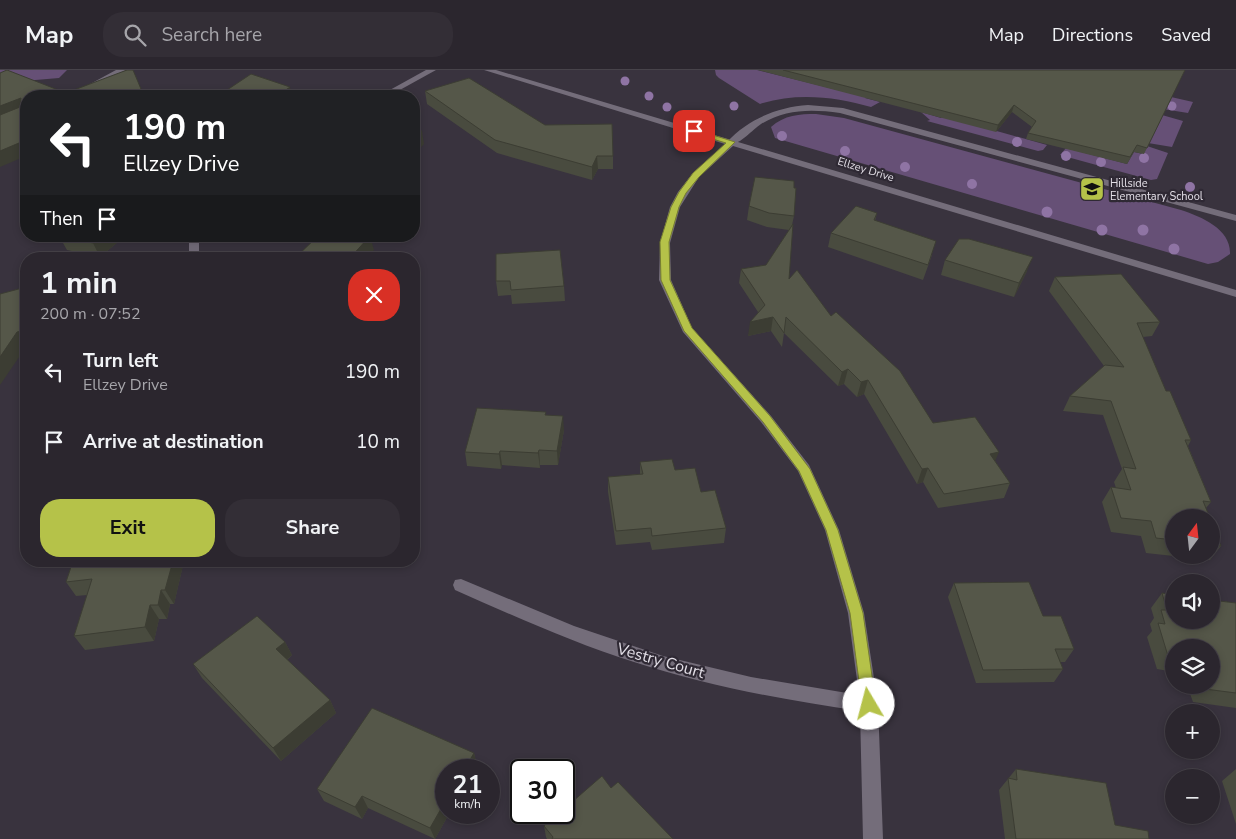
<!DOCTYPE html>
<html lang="en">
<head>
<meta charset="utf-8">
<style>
	:root { --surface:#2b262e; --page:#332e36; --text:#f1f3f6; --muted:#a6a5aa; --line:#47434a; --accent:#b5c249 }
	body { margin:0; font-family:"Nunito Sans",sans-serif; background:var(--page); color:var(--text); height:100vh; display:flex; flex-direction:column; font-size:19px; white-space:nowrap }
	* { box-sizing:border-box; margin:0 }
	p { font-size:16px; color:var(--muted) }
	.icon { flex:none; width:28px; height:28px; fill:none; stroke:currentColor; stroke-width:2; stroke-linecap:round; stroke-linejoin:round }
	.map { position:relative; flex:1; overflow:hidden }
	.panel { position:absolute; left:20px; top:182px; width:400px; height:315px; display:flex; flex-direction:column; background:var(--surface); border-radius:20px; box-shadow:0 2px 8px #0003,0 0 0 1px var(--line) }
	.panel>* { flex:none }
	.hud { position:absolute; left:20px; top:20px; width:400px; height:152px; border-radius:20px; box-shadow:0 2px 8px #0003,0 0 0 1px var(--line); background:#202124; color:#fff; overflow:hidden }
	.needle { width:32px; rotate:15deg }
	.fabs { position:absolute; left:1165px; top:439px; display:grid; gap:10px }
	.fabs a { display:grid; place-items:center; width:55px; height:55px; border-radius:50%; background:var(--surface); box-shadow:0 2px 8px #0003,0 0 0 1px var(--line); font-size:25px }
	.speed { position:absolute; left:435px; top:689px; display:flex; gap:10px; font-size:25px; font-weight:700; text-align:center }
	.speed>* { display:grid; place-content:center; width:65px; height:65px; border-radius:50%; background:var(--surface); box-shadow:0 2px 8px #0003,0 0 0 1px var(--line); line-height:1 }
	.speed small { font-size:12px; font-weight:400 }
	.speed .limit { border:2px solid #111; border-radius:8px; background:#fff; color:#111 }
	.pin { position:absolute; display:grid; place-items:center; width:42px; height:42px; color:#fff; margin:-21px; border-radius:10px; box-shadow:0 2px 8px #0006 }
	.me { position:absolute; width:55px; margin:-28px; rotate:352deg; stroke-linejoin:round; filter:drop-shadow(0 0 4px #0008) }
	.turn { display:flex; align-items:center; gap:18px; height:105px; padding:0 20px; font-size:22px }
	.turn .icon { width:65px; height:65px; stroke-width:2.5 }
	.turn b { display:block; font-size:35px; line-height:42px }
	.then { display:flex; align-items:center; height:48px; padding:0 20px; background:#0003; gap:10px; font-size:19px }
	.round { display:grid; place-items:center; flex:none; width:52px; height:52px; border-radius:20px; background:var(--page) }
	.summary { display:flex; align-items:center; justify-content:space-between; height:85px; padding:0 20px }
	h1 { font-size:30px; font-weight:700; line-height:38px }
	.action { display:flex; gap:10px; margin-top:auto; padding:10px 20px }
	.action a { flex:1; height:58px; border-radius:20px; background:var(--accent); color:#111; font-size:20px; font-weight:700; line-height:58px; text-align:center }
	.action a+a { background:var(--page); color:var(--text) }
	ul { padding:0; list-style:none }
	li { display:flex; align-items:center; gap:15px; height:70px; padding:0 20px }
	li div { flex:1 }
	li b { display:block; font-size:19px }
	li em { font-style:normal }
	header { display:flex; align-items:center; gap:30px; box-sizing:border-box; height:70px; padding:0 25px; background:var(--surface); border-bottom:1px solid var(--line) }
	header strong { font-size:24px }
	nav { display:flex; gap:28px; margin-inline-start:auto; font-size:18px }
	.search { width:350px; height:45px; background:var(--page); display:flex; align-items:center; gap:12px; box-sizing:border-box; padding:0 18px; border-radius:20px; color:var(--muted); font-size:19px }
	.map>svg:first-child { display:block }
</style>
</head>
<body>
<header>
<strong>Map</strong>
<div class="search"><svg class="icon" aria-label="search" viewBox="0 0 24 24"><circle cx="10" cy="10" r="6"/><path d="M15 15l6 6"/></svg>Search here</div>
<nav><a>Map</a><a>Directions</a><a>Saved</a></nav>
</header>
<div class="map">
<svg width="1236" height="769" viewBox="0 0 1236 769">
	<rect width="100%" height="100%" fill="#39333e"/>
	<path fill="#665076" d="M0,0H67L59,8L0,13Z
		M715,0H757L866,27L865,28L880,32L871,37C836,27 797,22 760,34L719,8L716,5Z
		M1171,27L1193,32L1188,43L1163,39Z
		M921,42L941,48L943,46L1047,75L1043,80L1038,81L927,51L930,50Z
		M816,44L844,48L1181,140C1202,147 1231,159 1230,184L1218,192L1208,194L775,68L771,57C784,45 800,44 816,44Z
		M1162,45L1183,51L1172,77L1148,73Z
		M1147,76L1168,83L1157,109L1151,110L1060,85L1066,78L1127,94L1134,82L1143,84Z"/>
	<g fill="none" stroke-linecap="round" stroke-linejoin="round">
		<path fill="#746d7a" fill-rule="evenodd" d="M808,35L843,38L1236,145V151L840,43C811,39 786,39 761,54C752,60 739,76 729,74L727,72C748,49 778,37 808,35Z"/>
		<path fill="#746d7a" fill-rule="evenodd" d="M116,0H126L78,26H68Z
			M426,0H436L389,26H379Z
			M484,0H496L1236,220V227L733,76L699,107L680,137L670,173L671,210L692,258L771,346L809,395L839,460L864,543L878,634L883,769H863L860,641C784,630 708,616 634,592C573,573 514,546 455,520L453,515L455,510L461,509L574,556L663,586L751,607L859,625L848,543L825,460L798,401L761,352L683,262L659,210L660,173L670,137L678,122L693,103L725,74Z
			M193,166H204L199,172V189H189V171Z"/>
	</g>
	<g fill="#8f74a4">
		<circle cx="625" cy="11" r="4.5"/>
		<circle cx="649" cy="26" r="4.5"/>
		<circle cx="734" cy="36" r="4.5"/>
		<circle cx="1172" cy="36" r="4.5"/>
		<circle cx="667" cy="37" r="4.5"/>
		<circle cx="782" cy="66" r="5"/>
		<circle cx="1017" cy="72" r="5"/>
		<circle cx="845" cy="81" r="5"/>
		<circle cx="1066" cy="86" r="5"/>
		<circle cx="1144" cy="88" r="5"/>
		<circle cx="1101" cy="92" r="5"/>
		<circle cx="905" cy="97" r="5"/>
		<circle cx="972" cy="114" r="5"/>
		<circle cx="1190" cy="117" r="5"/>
		<circle cx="1047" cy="142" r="5.5"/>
		<circle cx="1102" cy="160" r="5.5"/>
		<circle cx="1143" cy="160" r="5.5"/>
		<circle cx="1174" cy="179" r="5.5"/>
	</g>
	<path fill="#494b3f" d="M758,0H1185L1144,84L1134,82L1127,94L1026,69L1028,63L1032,57L1012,42L996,62Z
		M425,21L545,55L613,86V99H598L592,110L497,83L427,34Z
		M794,118V146L792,155L789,209L831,246L933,353L995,391L1010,413L1004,428L938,438L923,412L917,414L864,324L857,327L844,314L838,316L784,263L782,277L771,261L748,266L758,242L739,213L741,199L766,195L789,160L767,157L747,150L749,136Z
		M877,143L875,151L932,185L923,210L828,177L831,163Z
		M59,166H125L100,187L67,180Z
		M496,184L564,216L565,231L512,234L511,225L498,226L496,211Z
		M945,190L1027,201L1014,227L941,205Z
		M1055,207L1160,252L1152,266L1143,267L1166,321L1191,370L1188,376L1211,432L1206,438L1174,448V485H1211V452L1221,476L1210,490L1146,483L1141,466L1111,462L1102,432L1111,417L1116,418L1114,412L1122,399L1103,345L1063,341L1070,326L1104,296L1049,221Z
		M546,345L564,360L558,395H540V398L502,395L501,399L467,396L465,382Z
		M640,392L675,400L701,422L726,458L724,473L652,480L650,472L616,475L608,422V407L640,404Z
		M73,491H184L174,534H170L167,549H159L154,571L85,580L74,566L87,525L76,526L66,512Z
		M954,513L1043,546L1074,579L1065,592H1060L1063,599L1054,612L976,613L948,527Z
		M1162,523L1236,533V638L1193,632L1187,615H1211V578H1174V602L1157,599L1147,567L1152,561L1150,554L1154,548L1151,538Z
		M285,572L292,585L287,590L330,630L336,643L281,691L202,608L193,594Z
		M474,683L477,695L474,700H446L450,742L435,769L368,738L362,749L324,731L317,719Z
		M1016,699L1115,755L1149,769H1005L999,720Z
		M1236,699V754L1222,711Z
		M611,718L673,769H547L546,767L544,756Z"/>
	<path fill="#3c3d33" d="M290,17L292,26H277Z
		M141,19L143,26H124Z
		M21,28L26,38L0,51V36Z
		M1014,35L1012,42L996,62L998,55Z
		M422,61L424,74L414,85V69Z
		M26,70V86L0,97V81Z
		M597,86L598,99L592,110V97Z
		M101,166H125L100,187L93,173Z
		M370,166L374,180L366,189H349Z
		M1033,187L1027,201L1014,227L1019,213Z
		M773,247L771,261L748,266L750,252Z
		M26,260V277L0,315V287L17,262Z
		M848,299L844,314L838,316L842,302Z
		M868,310L864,324L857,327L861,312Z
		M563,346L564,360L558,395L557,381Z
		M539,380L540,395V398L538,383Z
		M500,381L502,395L501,399L499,384Z
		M999,382L993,396L990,384Z
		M928,398L923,412L917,414L922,399Z
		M173,491H184L174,534L165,520Z
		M161,520L170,534L167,549L158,535Z
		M150,535L159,549L154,571L145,557Z
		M285,572L292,585L283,593L276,579Z
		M330,630L336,643L281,691L273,678Z
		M474,683L477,695L474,700H464Z
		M362,726L368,738L362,749L355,737Z
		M446,730V742H450L435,769L430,758Z"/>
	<path fill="#555749" stroke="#3c3d33" d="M7,0L66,23L127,0H133L141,19L124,26H26V70L0,81V45L20,37L21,28L0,36V3Z
		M783,0H1185L1147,78L1137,75L1130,87L1028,63L1036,51L1014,35L998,55Z
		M251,4L290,17L277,26H218Z
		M469,8L545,55L612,54L613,86H597L592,97L495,70L425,21Z
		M414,60L422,61L414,69Z
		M755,107L794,111V118H796L794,146L769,143L749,136Z
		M856,136L877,143L874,150L936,171L928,195L831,163Z
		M793,154L789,209L797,200L831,246L836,242L900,301L933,353L975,347L999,382L990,384L1010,413L944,424L928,398L922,399L868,310L861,312L848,299L842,302L786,247L784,263L773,247L750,252L765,235L741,199L766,195Z
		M61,166H101L93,173Z
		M318,166H370L349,189H294Z
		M959,169H969L1033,187L1019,213L945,190Z
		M560,180L564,216L511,220L510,211H496V184Z
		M1121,204L1160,252L1137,253L1166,321H1170L1191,370H1185L1211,432L1203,431L1210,448H1174V470L1156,468L1151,451L1121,448L1111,417L1131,420L1123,397L1136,399L1111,331L1070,326L1105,295L1124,297L1055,207Z
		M26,217V260L17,262L0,287V224Z
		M477,338L546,342L545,345L563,346L557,381L539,380L538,383L500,381L499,384L465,382Z
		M672,389L675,400L695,398L701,422L715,420L726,458L652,466L651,458L616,461L608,407L643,404L640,392Z
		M1211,452L1221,476L1211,475Z
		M73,491H173L165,520H161L158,535H150L145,557L74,566L92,509L66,512Z
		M1029,512L1043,546H1061L1074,579H1055L1063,599L983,600L954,513Z
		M1162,523L1174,525V550H1211V530L1236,533V623L1205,619L1204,615H1211V578H1174V587L1168,586L1158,553L1165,554L1161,540H1167Z
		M257,546L285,572L276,579L330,630L273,678L193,594Z
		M372,638L474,683L464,700H446V730L430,758L362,726L355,737L317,719Z
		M1016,699L1106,713L1115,755L1148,761L1149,769H1016L1008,708L1017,710Z
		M602,706L611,718L618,712L673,769H552L553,767L544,756L559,742H564V739Z"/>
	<path fill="#b5c249" stroke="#767e2f" d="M694,59L735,72L699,107L686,123L679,137L669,172L670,210L692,258L770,346L810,399L838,460L863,543L876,634L874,639L869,641L864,639L862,634L850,543L826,460L799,401L763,352L684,261L661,210L660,172L671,137L679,122L693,103L726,73L692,63L690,61Z"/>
	<defs>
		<symbol id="school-square" viewBox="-11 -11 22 22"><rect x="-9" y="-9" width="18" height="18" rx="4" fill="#b5c249" stroke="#2f2934"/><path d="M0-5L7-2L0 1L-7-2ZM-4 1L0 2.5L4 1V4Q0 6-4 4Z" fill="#111"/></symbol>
	</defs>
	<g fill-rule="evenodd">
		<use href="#school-square" x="1078" y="105" width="28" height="28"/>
	</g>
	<g text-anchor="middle" stroke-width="4.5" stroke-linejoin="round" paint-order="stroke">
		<g font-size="11" fill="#e3dfe7" stroke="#2f2934">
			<text transform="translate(866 99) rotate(17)" y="4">Ellzey Drive</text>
		</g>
		<g font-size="11" fill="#e3dfe7" stroke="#2f2934" text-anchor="start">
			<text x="1110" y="117">Hillside<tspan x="1110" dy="13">Elementary School</tspan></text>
		</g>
		<g font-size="16" fill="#e3dfe7" stroke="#2f2934">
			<text transform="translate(661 590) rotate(16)" y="6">Vestry Court</text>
		</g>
	</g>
</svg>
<div class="fabs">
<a><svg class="needle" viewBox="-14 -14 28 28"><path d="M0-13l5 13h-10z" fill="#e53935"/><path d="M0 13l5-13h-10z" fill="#a6a5aa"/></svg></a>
<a><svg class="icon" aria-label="sound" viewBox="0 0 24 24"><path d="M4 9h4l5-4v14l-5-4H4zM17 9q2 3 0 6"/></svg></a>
<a><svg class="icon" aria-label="layers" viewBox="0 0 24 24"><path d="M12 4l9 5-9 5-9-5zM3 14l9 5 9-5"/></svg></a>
<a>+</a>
<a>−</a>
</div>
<div class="speed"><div>21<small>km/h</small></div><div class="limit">30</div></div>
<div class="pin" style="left:694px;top:61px;background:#d93025"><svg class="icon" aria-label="arrive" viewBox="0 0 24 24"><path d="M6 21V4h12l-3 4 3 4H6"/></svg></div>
<svg class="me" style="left:869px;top:634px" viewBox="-20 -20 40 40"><circle r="19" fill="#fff"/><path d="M0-13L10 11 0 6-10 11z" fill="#b5c249"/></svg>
<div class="hud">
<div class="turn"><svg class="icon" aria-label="left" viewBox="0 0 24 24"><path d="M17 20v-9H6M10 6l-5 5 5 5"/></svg><div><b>190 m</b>Ellzey Drive</div></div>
<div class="then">Then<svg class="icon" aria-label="arrive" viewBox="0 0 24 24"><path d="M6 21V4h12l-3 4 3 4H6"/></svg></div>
</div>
<section class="panel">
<div class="summary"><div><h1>1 min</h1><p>200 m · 07:52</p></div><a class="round" style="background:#d93025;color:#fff"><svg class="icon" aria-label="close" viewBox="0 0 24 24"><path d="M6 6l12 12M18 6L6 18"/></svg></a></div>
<ul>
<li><svg class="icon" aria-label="left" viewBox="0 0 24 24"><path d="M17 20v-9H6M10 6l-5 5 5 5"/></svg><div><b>Turn left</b><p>Ellzey Drive</p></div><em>190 m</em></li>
<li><svg class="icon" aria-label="arrive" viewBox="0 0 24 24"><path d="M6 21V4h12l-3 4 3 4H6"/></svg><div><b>Arrive at destination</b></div><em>10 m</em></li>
</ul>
<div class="action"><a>Exit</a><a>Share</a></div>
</section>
</div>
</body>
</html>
